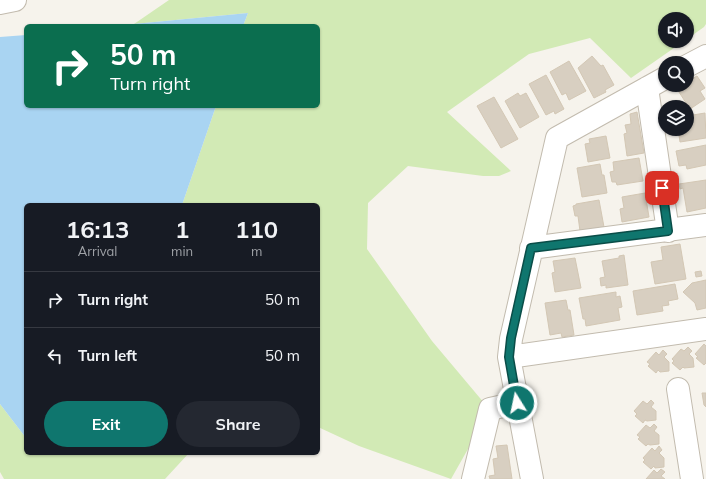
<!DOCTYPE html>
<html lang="en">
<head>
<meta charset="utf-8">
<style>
	:root { --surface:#171b24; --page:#242831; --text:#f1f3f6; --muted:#9ea1a6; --line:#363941; --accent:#0f766e }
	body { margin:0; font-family:Mulish,sans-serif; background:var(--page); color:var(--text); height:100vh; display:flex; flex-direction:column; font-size:15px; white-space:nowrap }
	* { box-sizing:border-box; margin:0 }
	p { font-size:13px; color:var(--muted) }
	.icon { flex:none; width:22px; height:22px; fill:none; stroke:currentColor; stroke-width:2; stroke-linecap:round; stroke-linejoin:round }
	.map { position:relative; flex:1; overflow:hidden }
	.details { position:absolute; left:24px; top:203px; width:296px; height:252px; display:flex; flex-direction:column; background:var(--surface); border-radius:6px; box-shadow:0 1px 3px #0004 }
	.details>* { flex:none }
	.top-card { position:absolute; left:24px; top:24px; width:296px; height:84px; border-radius:6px; box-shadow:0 1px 3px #0004; background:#0b6e4f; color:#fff; overflow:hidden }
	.controls { position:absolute; left:658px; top:12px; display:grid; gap:8px }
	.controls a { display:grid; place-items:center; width:36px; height:36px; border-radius:50%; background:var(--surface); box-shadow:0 1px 3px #0004; font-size:20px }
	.pin { position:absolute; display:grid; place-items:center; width:34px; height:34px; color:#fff; margin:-17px; border-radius:8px; box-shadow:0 2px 6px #0006 }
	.me { position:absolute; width:44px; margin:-22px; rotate:350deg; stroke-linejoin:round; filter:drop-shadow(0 0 3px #0008) }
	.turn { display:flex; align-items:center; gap:14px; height:84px; padding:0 20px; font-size:18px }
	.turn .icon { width:52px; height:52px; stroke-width:2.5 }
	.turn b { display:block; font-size:28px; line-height:34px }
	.eta { display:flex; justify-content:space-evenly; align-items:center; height:68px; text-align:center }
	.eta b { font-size:24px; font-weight:700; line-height:28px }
	.cta { display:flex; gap:8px; margin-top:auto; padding:8px 20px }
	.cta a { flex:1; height:46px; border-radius:24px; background:var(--accent); color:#fff; font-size:16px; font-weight:700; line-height:46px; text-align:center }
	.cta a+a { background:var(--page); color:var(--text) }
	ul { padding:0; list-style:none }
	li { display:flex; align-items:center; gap:12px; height:56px; padding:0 20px; border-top:1px solid var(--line) }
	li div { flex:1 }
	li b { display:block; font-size:15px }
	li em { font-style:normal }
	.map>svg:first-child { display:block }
</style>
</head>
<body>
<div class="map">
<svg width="706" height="479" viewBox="0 0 706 479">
	<rect width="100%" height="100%" fill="#f6f3ec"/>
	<path fill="#d2eab5" d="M169,0H706V24L704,27L687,39V19H665V41H684L631,78L590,38L529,54L447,112L511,171L499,176H483L408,166L368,203L367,249L432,341L490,410L451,479L359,446L318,427V205H182L216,106H318V26H243L248,13L134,24Z
		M0,404L26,438V453H189L165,479H4L0,472Z"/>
	<path fill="#a9d4f2" d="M248,13L243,26H113Z
		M26,35V106H216L182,205H26V438L0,404V37Z"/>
	<path fill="#d8cfc1" stroke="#d3c7b4" d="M592,56L601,66L603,65L614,85L605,90L606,92L594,98L578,68Z
		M569,61L586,91L569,100L566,93L562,95L550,72Z
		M546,75L564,109L555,114L554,111L546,115L529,84Z
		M697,76L705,88L700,91L705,99L690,109L677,89L683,85H687V82Z
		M518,93L520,96L526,93L539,117L520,128L505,101Z
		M494,97L518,139L501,148L477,106Z
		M637,112L644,153L627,156L624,134L627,133L625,125L631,124L630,114Z
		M705,113L706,138L680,142L678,129H687V116Z
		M606,136L610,158L588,162L585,144L590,143L589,139Z
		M706,145V165L687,169L686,165L679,166L676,151Z
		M639,158L643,181L617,185L616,182H612L610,172L614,171L613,162Z
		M600,164L602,175H604L607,193L582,197L577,168Z
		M706,180V208L687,212L683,188L680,189L679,184Z
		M645,193L649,217L622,222L620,209L624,208L622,197Z
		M599,200L604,227L580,231L578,216H575L573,206L576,205V204Z
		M680,244L686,279L655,284L651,262L663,260L661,247Z
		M624,255L628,285L606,288V285L601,286L600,278L605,277L602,261L619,258V256Z
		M575,258L581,288L555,292L552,273L555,272L553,261Z
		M701,271L702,276L696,277L695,272Z
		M706,280V308L697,310L695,303L683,292L692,283Z
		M675,284L678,299L668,301L669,305L662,306L663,311L637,315L633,291Z
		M616,292V297L620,296L622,307L618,308L620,320L586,326L585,319H583L579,298Z
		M566,300L568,310H570L574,335L562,337L561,333L550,335L545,303Z
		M704,344L706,346V363L704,365L696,358L698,357L695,354Z
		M688,347L692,351L689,354L693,358L694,367L684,368L683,367L680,370L672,363L674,361L672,359L681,349L684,351Z
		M663,350L667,354L664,357L669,362V371L660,372L658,370L656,373L648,366L650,364L647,362L656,352L659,355Z
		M702,393H706V407L704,405Z
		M651,400L654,403L651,407L656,411V420L647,421L645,420L643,423L635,416L637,414L634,411L643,401L647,404Z
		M654,424L657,427L654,431L659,435V444L650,445L648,444L646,446L638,439L640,437L637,435L646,425L650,428Z
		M507,445L512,479H490L489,476L495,475L493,459L498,458L496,446Z
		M659,446L662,450L659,453L664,458V467L655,468L654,466L651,469L643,462L645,460L643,458L652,448L655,451Z
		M661,469L665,472L661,476L665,479H646L654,470L657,473Z"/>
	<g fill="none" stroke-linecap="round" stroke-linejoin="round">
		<defs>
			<path id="minor" d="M0,3L15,0
				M687,66L706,56
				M647,88L668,231
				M531,248L706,225
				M509,357L706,329
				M678,389L692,479
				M473,479L490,409L517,403
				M532,479L509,357L511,339L557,138L665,78"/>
		</defs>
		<use href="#minor" stroke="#c2bbae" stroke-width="24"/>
		<use href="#minor" stroke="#fff" stroke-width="22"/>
	</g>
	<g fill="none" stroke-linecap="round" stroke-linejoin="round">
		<defs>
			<path id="route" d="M517,403L509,357L511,338L531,248L668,231L662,188"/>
		</defs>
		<use href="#route" stroke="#0a4d48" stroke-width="10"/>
		<use href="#route" stroke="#0f766e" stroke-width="7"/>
	</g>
</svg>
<div class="controls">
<a><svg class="icon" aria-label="sound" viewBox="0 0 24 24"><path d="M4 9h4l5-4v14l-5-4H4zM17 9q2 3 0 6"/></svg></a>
<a><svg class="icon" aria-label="search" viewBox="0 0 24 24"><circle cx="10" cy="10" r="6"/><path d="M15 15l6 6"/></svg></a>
<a><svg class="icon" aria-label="layers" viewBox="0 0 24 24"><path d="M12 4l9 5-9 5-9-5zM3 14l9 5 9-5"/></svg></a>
</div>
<div class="pin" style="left:662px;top:188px;background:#d93025"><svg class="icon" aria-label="arrive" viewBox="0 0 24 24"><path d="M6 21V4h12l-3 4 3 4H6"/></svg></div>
<svg class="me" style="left:517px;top:403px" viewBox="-20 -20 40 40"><circle r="17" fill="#0f766e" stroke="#fff" stroke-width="3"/><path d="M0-11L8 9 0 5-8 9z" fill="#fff"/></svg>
<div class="top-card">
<div class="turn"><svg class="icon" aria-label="right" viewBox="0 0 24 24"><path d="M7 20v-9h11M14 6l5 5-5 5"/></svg><div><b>50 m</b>Turn right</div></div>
</div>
<section class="details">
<div class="eta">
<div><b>16:13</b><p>Arrival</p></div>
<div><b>1</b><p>min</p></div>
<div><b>110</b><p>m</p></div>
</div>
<ul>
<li><svg class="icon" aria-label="right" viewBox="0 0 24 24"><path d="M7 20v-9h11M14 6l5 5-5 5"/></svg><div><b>Turn right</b></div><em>50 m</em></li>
<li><svg class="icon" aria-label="left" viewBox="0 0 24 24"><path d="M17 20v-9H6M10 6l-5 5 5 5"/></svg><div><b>Turn left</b></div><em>50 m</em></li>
</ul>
<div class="cta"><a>Exit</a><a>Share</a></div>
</section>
</div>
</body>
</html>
